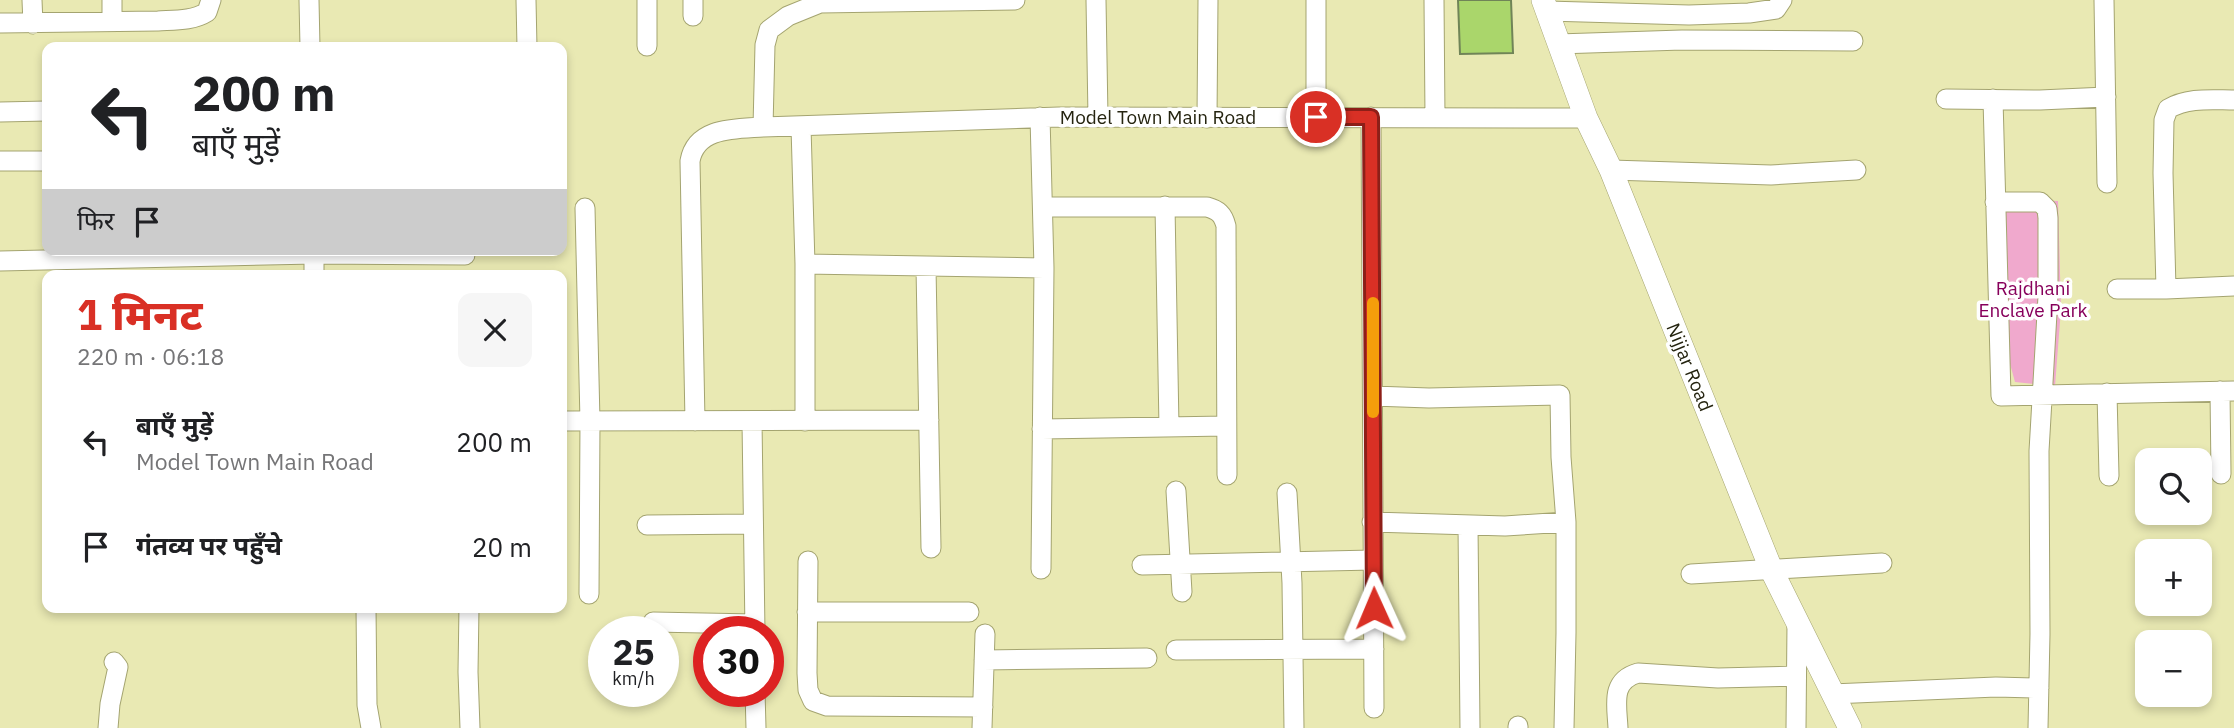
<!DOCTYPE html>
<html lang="hi">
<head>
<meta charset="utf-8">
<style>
	:root { --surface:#fff; --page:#f6f6f6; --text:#202124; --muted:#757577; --accent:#d93025 }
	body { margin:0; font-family:"IBM Plex Sans","Noto Sans Devanagari",sans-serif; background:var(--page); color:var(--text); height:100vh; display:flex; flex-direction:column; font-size:26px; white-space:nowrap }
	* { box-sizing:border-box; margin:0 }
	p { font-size:23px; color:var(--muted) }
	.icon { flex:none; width:38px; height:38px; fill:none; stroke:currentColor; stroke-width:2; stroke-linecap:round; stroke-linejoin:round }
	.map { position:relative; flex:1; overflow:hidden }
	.sheet { position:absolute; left:42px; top:270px; width:525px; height:343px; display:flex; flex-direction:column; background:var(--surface); border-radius:14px; box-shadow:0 4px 10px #0003 }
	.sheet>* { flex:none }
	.hud { position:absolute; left:42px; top:42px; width:525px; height:214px; border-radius:14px; box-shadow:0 4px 10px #0003; background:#fff; color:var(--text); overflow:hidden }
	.buttons { position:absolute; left:2135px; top:448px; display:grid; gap:14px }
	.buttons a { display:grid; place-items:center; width:77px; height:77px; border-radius:14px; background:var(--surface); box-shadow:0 4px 10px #0003; font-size:35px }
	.speed { position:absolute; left:588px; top:616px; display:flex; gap:14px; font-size:35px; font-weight:700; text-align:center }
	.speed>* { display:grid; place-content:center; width:91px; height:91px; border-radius:50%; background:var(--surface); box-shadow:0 4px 10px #0003; line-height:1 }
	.speed small { font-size:18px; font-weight:400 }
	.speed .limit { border:10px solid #d22; background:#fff; color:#111 }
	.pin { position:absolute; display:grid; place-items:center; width:60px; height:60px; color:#fff; margin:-30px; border:4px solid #fff; border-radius:50%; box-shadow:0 2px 7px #0007 }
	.me { position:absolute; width:77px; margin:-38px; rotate:359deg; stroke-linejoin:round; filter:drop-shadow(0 0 5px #0008) }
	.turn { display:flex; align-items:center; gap:24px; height:147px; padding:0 35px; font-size:32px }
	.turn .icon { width:91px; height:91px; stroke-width:2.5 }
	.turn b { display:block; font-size:49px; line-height:60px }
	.then { display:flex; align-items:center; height:66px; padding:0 35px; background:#0003; gap:14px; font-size:26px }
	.round { display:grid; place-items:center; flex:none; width:74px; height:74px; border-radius:14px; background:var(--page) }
	.head { display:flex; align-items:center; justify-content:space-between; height:119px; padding:0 35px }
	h1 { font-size:42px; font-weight:800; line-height:52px; color:var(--accent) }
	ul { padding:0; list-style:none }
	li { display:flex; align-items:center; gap:21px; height:105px; padding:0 35px }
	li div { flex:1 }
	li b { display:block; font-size:26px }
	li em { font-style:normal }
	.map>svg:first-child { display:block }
</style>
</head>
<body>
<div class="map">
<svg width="2234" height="728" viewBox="0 0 2234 728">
	<rect width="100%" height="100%" fill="#e9e9b3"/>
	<path fill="#f0a9cd" d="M2003,200L2058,201L2061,309L2055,386L2015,382L2006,349Z"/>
	<path fill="#aad66b" stroke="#708457" stroke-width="2" d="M1458,0H1511L1513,53L1460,54Z"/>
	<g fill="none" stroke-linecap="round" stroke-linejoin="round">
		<defs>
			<path id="minor" d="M32,0L33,24
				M309,0L310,47
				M526,0L527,47
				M647,0V46
				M693,0V16
				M1096,0L1098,117
				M1434,0L1435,117
				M2104,0L2107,183
				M1547,11L1689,15L1749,13L1776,9L1782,0
				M112,22V0
				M0,23L158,21C174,20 193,21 207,12L211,0
				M1558,44L1682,40L1853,41
				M1946,99L2040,100L2106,97
				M1993,99L2001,396L2234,391
				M0,112L47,111
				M1040,117L1044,268L1041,569
				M1316,117V0
				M1371,117L1374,708
				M1207,118L1208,0
				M763,127L765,45L769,30L788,16L820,3L1015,0
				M801,127L805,264V421
				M0,161H47
				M1611,170L1771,175L1856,170
				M1995,202H2040L2047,209L2048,218V296L2039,451L2040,634L2038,728
				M1165,206L1169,427
				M1043,207H1207C1218,210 1223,214 1226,226L1227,475
				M585,208L590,421L589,594
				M314,250V275
				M0,261L314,254L465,255
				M805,264L1044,268
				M926,267L931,548
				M2117,289H2166L2234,286
				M2166,289L2163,173L2164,120L2168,109C2188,97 2212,100 2234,100
				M2220,391L2221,474
				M2107,393L2109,476
				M1373,396L1429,398L1560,395L1561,457L1566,522V633L1564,728
				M562,421L929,420
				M695,421L690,161C696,127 735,129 763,127L1059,117L1586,118
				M752,421L755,632
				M1042,429L1226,426
				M1176,491L1182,592
				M1287,493L1292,583L1294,728
				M1372,522L1505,526L1566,522
				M647,525L753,524
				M1468,525L1470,728
				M808,561L807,673L808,690L813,701L827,706L983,707
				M1142,565L1373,560
				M1691,574L1882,563
				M366,607L367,705L371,728
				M469,607L468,672L470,728
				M807,612H969
				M653,622L755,624
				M1176,650L1374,649
				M984,660L1147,658
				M755,691L756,728
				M1832,694L1996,687L2039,688
				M108,728L110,704L118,667L114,662
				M982,728L985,634
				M1518,728V726
				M1618,728C1617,705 1610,681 1638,673L1718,678L1796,676
				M1796,728L1797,624"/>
			<path id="tertiary" d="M1543,0L1586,118L1611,170L1771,569L1850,728"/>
		</defs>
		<use href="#minor" stroke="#a4a470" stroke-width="21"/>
		<use href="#tertiary" stroke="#a4a470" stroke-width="24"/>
		<use href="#minor" stroke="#fff" stroke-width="19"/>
		<use href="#tertiary" stroke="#fff" stroke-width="23"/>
	</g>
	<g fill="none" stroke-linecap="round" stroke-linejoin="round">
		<defs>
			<path id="route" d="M1316,117H1371L1374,608"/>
		</defs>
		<use href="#route" stroke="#8d1f18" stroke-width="18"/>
		<use href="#route" stroke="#d93025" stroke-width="12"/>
		<path stroke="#f59e0b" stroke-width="12" d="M1373,303V412"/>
	</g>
	<g text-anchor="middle" stroke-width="7" stroke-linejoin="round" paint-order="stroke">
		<g font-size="19" fill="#252410" stroke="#fff">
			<text x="1158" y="124">Model Town Main Road</text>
			<text transform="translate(1690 367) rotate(68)" y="7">Nijjar Road</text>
		</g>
		<g font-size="19" fill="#87005b" stroke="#fff">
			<text x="2033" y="295">Rajdhani<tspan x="2033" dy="22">Enclave Park</tspan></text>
		</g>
	</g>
</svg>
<div class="buttons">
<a><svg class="icon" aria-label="search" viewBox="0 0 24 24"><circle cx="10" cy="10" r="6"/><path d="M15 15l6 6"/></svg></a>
<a>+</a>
<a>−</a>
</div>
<div class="speed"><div>25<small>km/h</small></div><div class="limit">30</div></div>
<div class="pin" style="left:1316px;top:117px;background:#d93025"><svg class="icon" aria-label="arrive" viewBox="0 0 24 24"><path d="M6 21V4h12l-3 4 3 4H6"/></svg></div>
<svg class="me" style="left:1374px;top:608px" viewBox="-20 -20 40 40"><path d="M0-17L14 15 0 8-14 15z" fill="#d93025" stroke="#fff" stroke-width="4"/></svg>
<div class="hud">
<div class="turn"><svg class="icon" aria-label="left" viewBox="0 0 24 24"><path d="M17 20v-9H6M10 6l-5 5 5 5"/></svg><div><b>200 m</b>बाएँ मुड़ें</div></div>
<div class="then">फिर<svg class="icon" aria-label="arrive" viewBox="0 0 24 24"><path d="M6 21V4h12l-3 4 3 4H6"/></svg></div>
</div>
<section class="sheet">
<div class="head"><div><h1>1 मिनट</h1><p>220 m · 06:18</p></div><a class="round"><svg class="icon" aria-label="close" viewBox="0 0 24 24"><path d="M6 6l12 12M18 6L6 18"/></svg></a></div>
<ul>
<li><svg class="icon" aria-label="left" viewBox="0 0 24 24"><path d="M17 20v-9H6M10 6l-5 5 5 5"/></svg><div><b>बाएँ मुड़ें</b><p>Model Town Main Road</p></div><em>200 m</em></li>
<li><svg class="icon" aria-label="arrive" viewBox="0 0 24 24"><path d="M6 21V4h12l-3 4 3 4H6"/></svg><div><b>गंतव्य पर पहुँचे</b></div><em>20 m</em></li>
</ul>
</section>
</div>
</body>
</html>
